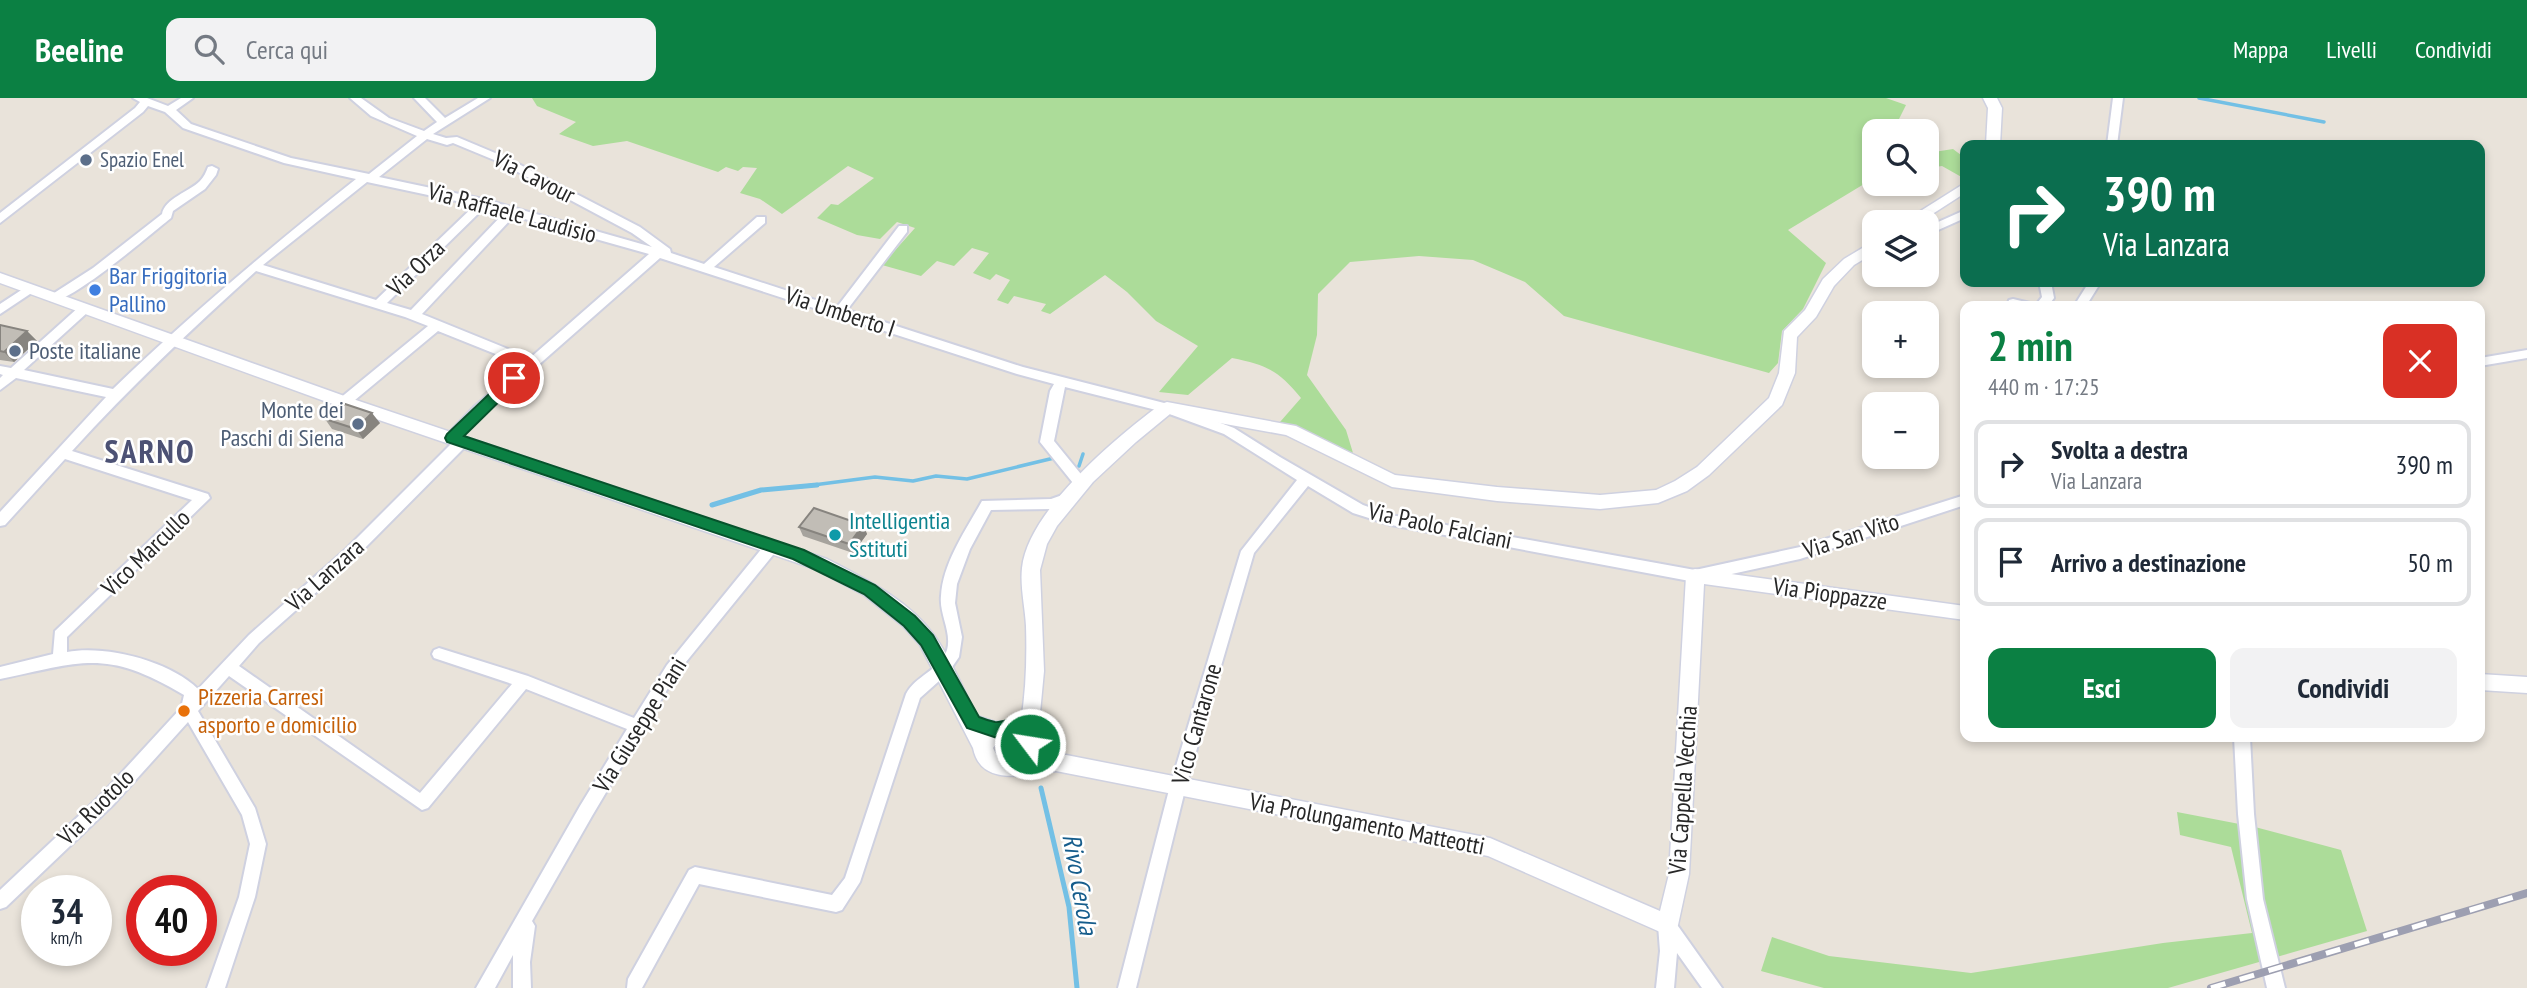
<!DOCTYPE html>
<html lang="it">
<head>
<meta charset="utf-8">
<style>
	:root { --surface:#fff; --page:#f2f2f3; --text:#1f2937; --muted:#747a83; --line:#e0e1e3; --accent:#0b8043 }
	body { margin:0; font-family:"PT Sans Narrow",sans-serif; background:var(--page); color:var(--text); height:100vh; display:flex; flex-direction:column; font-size:26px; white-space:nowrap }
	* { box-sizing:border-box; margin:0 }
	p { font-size:23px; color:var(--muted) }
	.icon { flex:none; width:38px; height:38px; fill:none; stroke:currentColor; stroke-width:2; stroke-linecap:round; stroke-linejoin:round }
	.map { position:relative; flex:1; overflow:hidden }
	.side { position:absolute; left:1960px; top:203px; width:525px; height:441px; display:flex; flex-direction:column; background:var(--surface); border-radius:14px; box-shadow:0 4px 10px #0003 }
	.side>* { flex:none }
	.guide { position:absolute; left:1960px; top:42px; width:525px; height:147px; border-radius:14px; box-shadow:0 4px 10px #0003; background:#0b6e4f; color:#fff; overflow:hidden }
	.controls { position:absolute; left:1862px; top:21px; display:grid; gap:14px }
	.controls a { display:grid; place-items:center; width:77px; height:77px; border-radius:14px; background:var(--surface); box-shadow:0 4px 10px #0003; font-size:35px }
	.speed { position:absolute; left:21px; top:777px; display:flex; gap:14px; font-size:35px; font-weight:700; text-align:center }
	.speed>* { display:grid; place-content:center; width:91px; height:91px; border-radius:50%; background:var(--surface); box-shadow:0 4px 10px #0003; line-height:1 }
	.speed small { font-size:18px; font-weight:400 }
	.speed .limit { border:10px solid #d22; background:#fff; color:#111 }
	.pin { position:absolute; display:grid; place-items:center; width:60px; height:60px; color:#fff; margin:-30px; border:4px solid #fff; border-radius:50%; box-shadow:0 2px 7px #0007 }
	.me { position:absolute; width:77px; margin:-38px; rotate:301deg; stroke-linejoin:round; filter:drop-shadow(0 0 5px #0008) }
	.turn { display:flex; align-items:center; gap:24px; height:147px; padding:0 28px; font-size:32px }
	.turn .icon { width:91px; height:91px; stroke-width:2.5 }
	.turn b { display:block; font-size:49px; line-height:60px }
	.round { display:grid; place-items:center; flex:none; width:74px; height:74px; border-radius:14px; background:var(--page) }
	.summary { display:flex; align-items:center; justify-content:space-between; height:119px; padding:0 28px }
	h1 { font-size:42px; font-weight:700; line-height:52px; color:var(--accent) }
	.action { display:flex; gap:14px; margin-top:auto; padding:14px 28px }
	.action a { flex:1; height:80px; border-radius:14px; background:var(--accent); color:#fff; font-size:28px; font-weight:700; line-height:80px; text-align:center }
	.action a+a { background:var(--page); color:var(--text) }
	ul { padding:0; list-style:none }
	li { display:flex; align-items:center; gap:21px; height:88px; margin:0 14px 10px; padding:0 14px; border:4px solid var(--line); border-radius:14px }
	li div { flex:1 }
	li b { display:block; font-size:26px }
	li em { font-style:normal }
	header { display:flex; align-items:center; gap:42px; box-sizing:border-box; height:98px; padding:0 35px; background:var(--accent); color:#fff }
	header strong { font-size:33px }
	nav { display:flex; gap:38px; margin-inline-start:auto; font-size:24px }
	.search { width:490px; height:63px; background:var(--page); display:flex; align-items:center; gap:18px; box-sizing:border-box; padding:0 24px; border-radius:14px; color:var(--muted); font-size:26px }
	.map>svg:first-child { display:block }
</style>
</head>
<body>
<header>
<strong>Beeline</strong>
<div class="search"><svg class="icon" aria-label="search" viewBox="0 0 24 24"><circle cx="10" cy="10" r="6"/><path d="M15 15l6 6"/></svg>Cerca qui</div>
<nav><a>Mappa</a><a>Livelli</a><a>Condividi</a></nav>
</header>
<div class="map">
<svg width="2527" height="890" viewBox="0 0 2527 890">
	<rect width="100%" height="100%" fill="#e9e3da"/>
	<path fill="#acdc99" d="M532,0H1886L1906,7L1893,33H1874V80L1788,132L1826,165L1803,211L1782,233L1778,265L1769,275L1564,218L1525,184L1473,162L1419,158L1350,164L1318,196L1317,237L1307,277L1346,332L1353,355L1280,324L1301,300C1279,273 1267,267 1232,260L1188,297L1159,294L1198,248L1156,223L1127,194L1105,177L1050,216L1041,213L1046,206L1014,198L1008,206L997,202L1010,182L996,176L990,182L973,175L989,155L972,150L954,168L937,163L921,178L882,167L915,130L897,124L880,141L857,137L817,120L831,106L838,107L874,80L848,68L782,116L760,101L740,95L757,70L743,69L738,73L726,69L718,74L627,43L593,48L559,36L576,24L537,8Z
		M1927,49L1934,54L1953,51L1965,60V81L1942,68L1927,70Z
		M2177,714L2255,729L2341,752L2367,833L2168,890H1824L1761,873L1772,839L1829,858L1971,875L2163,845L2252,835L2231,749L2180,737Z"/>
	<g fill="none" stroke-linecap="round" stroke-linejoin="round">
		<path stroke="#73c0e5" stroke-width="3.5" d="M2199,0L2324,24
			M1079,368L1083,356
			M798,389L875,379L913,383L936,378L967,381L1054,360"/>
		<path stroke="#73c0e5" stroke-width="5" d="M712,407L761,392L817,387
			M1041,690L1069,809L1077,890"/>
		<defs>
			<path id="minor" d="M133,0H147L168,8L181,0H193L176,12L191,26L291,60L369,76L417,38L371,18L350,0H361L389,20L424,33L437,24L414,0H425L445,20L478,0H490L433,36L446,40L457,39L507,60L640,129L670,151L671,155L704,166L757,119H765V125L714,169L837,209L899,128H907V134L847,212L1023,269L1172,307L1234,330L1280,359L1363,407L1391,417L1695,472L1800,449L1965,397V407L1800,461L1695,484L1391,427L1353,415L1308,388L1254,455L1186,688L1136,890H1118L1170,688L1241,453L1297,382L1224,336L1164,314L1065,289L1054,343L1089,386L1087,390H1077L1040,344L1050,293L1054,286L1017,276L660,160L485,314L461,339L468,340L470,343L468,346L356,459L259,545L239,568L420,695L512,586L434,560L432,556L434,552L439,550L528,578L634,620L667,567L767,444H777L779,448L777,452L677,575L592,718L532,823L535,828L530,864L531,890H513V857L495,890H476L580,708L627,631L526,591L428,710L422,712L229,578L198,613L255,710L266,746L255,799L225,890H207L239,799L250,746L242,717L188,624L114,706L6,809L0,811V792L102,696L181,610L184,597C105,550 83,564 0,581V569L53,556L55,533L192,402L65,361L5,427L0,428V414L106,299L16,280L0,292V280L3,277L0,276V268L11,270L80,208H88L90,211L88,214L24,272L113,291C191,216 272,148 356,81L284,65L183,30L165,14L148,8L143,14L0,125V115L135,10L140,4ZM427,41L447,47L453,45L499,64L632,135L652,149L483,101L379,79ZM367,84L475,107L376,202L263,167ZM485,109L504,115L411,212L387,205ZM514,118L649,156L530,260L422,216ZM256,173L405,219L428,228L339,301L338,304L339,307H349L438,233L523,267L475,308L447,337L445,340L447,343L453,344L346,451L249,537L198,591C169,563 107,547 67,554V539L210,400L208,396L72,353C130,289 192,231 256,173Z
				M2113,0H2123L2117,47H2107Z
				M212,68L218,71L216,77L205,91L173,113L171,120C152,135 70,206 51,203L49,200L51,197L93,170L162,116C165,100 189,94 200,83C204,79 206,74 208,69Z
				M1965,112V120L1927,137V129Z
				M2039,184H2051L2054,200L2048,208H2035L2042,199Z
				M2089,184H2101L2086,208H2074Z
				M29,187L33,188L35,191L33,194L0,216V206Z
				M2013,201L2030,205L2032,208H2007L2009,202Z
				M2527,252V260L2480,268V260Z
				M1068,395L1073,396L1075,400L1073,404L1052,411L991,412L970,451L957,486L955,505L962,539L959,559L948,575L920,600L860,784L842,812L836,814L699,786L642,890H627L628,881L689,772L695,769L832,797L845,780L906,596C915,578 940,572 947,552C952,534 939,516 941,498C943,464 966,432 982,403L1051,401Z
				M2234,639H2250L2254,716L2263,801L2285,890H2267L2247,801L2238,716Z
				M1667,819L1673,821L1722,890H1702L1677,855L1674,890H1656L1660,853L1658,827L1661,821Z"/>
			<path id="tertiary" d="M1983,0H1997L2002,10L2000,47H1986L1988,10Z
				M1965,85V95L1920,124H1903Z
				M1874,143V155L1854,167L1834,188L1816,219L1797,239L1795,275L1782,307L1709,377L1687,393L1658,405L1600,411L1497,403L1392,389L1286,337L1170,316L1136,344L1093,384L1057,428L1047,446L1040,472L1044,573L1036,657L1056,655L1490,740L1660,813L1669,776L1686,478L1689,473L1695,471L1965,508V522L1704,486L1689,776L1678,827L1675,834L1667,837L1488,758L1056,673C1026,676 981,690 973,650L920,547L903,528L864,497L815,471L338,308L0,185V175L350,300L827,461C865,481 907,501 933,536C951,560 963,592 977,618L995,624H1021C1026,592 1027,560 1026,528C1025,509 1020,489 1022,470C1028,412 1117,339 1161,306L1167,304L1296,328L1395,377L1497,389L1600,397L1656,392L1675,383L1697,369L1769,300L1779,275L1784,233L1805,212L1823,181L1844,161ZM1000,640H1017L1019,650L1011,658L998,660L993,650Z
				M2480,576L2527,579V595L2480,592Z"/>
		</defs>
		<use href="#minor" stroke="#cfd1e0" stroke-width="4"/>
		<use href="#tertiary" stroke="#cfd1e0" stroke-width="3"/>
		<use href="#minor" fill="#fff" fill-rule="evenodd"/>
		<use href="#tertiary" fill="#fff" fill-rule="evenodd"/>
		<defs>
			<path id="rail" d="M2211,890L2527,795"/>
		</defs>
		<use href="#rail" stroke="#9d9fb1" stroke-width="8"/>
		<use href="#rail" stroke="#fff" stroke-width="5" stroke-dasharray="15" stroke-linecap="butt"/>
	</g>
	<path fill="#a6a39d" d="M0,227L27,233L37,243L14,264L0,262Z
		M325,321L380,325L363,341L332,331Z
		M863,427L867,436L853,455L803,438L799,429Z"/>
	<path fill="#87847f" d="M27,233L37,243L14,264L4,254Z
		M372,315L380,325L363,341L356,331Z
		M863,427L867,436L853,455L849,446Z"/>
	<path fill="#c1bdb6" stroke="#87847f" stroke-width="2" d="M0,227L27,233L4,254L0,253Z
		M342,305L372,315L356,331L325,321Z
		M814,410L863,427L849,446L799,429Z"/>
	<path fill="#0b8043" stroke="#07532c" stroke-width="2" d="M514,275L519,277L521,280L519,284L464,338L804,452L875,487L915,518L933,537L979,619C984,621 990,623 995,624C1001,625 1006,621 1012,622C1026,622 1043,637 1036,651C1023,656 1022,645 1013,637L997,640L967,630L921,547L904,528L864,496L793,461L447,344L445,340L447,336L509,277Z"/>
	<g fill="#5c6f8a" stroke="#fff" stroke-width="2.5">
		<circle cx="86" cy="62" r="7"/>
		<circle cx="15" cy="253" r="7"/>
		<circle cx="358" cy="326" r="7"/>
	</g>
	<circle fill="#3f7fe0" stroke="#fff" stroke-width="2.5" cx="95" cy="192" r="7"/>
	<circle fill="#0f9aa8" stroke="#fff" stroke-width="2.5" cx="835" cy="437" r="7"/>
	<circle fill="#e8710a" stroke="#fff" stroke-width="2.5" cx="184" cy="613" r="7"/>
	<g text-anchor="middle" stroke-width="5" stroke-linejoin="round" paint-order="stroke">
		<g font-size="21" fill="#4e5e75" stroke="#fff" text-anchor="start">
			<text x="100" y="69">Spazio Enel</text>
		</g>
		<g font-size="24" fill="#272727" stroke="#fff">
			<text transform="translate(534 79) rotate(27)" y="8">Via Cavour</text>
			<text transform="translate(512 115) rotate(15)" y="8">Via Raffaele Laudisio</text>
			<text transform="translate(416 170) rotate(-44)" y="8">Via Orza</text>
			<text transform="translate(840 214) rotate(18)" y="8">Via Umberto I</text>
			<text transform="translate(1440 428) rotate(12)" y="8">Via Paolo Falciani</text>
			<text transform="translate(1851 438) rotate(-18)" y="8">Via San Vito</text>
			<text transform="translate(146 455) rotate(-44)" y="8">Vico Marcullo</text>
			<text transform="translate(325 477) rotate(-42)" y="8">Via Lanzara</text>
			<text transform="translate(1830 496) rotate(8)" y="8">Via Pioppazze</text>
			<text transform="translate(1197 626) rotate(-74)" y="8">Vico Cantarone</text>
			<text transform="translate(640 627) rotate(-58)" y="8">Via Giuseppe Piani</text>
			<text transform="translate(1683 692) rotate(-86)" y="8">Via Cappella Vecchia</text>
			<text transform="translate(96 709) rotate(-45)" y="8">Via Ruotolo</text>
			<text transform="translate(1367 726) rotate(11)" y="8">Via Prolungamento Matteotti</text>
		</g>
		<g font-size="24" fill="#366cbe" stroke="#fff" text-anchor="start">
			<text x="109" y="186">Bar Friggitoria<tspan x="109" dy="28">Pallino</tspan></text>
		</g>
		<g font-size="24" fill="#4e5e75" stroke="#fff" text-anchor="start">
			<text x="29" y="261">Poste italiane</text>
			<text x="344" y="320" text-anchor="end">Monte dei<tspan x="344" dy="28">Paschi di Siena</tspan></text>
		</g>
		<g font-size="24" fill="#0d838f" stroke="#fff" text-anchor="start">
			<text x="849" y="431">Intelligentia<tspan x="849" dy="28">Sstituti</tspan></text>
		</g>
		<g font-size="24" fill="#c56008" stroke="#fff" text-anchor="start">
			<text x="198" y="607">Pizzeria Carresi<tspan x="198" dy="28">asporto e domicilio</tspan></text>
		</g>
		<g font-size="26" font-style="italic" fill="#165d8c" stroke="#fff">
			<text transform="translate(1080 786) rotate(80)" y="9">Rivo Cerola</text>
		</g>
		<g font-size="32" font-weight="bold" letter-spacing="2" fill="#4c5174" stroke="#fff">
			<text x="150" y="365">SARNO</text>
		</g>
	</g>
</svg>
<div class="controls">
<a><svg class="icon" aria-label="search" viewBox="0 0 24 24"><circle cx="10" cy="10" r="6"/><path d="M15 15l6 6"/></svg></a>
<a><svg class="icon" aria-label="layers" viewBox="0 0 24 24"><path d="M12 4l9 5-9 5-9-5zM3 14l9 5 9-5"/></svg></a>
<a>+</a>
<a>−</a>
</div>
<div class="speed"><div>34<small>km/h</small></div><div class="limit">40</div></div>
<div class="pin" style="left:514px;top:280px;background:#d93025"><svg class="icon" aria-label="arrive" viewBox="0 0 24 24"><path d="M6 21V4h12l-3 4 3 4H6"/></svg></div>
<svg class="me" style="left:1030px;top:646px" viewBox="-20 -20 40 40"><circle r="17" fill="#0b8043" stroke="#fff" stroke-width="3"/><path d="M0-11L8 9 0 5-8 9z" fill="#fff"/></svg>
<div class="guide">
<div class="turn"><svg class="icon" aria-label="right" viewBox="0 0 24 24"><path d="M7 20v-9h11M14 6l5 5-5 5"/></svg><div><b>390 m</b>Via Lanzara</div></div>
</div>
<section class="side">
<div class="summary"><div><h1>2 min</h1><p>440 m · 17:25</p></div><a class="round" style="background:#d93025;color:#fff"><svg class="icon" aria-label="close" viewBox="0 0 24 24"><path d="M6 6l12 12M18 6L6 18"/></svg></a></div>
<ul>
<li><svg class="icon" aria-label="right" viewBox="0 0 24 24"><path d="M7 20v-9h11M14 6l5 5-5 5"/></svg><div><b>Svolta a destra</b><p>Via Lanzara</p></div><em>390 m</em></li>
<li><svg class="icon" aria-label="arrive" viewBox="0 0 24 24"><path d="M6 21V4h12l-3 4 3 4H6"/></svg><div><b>Arrivo a destinazione</b></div><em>50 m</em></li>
</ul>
<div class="action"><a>Esci</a><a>Condividi</a></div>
</section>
</div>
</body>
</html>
